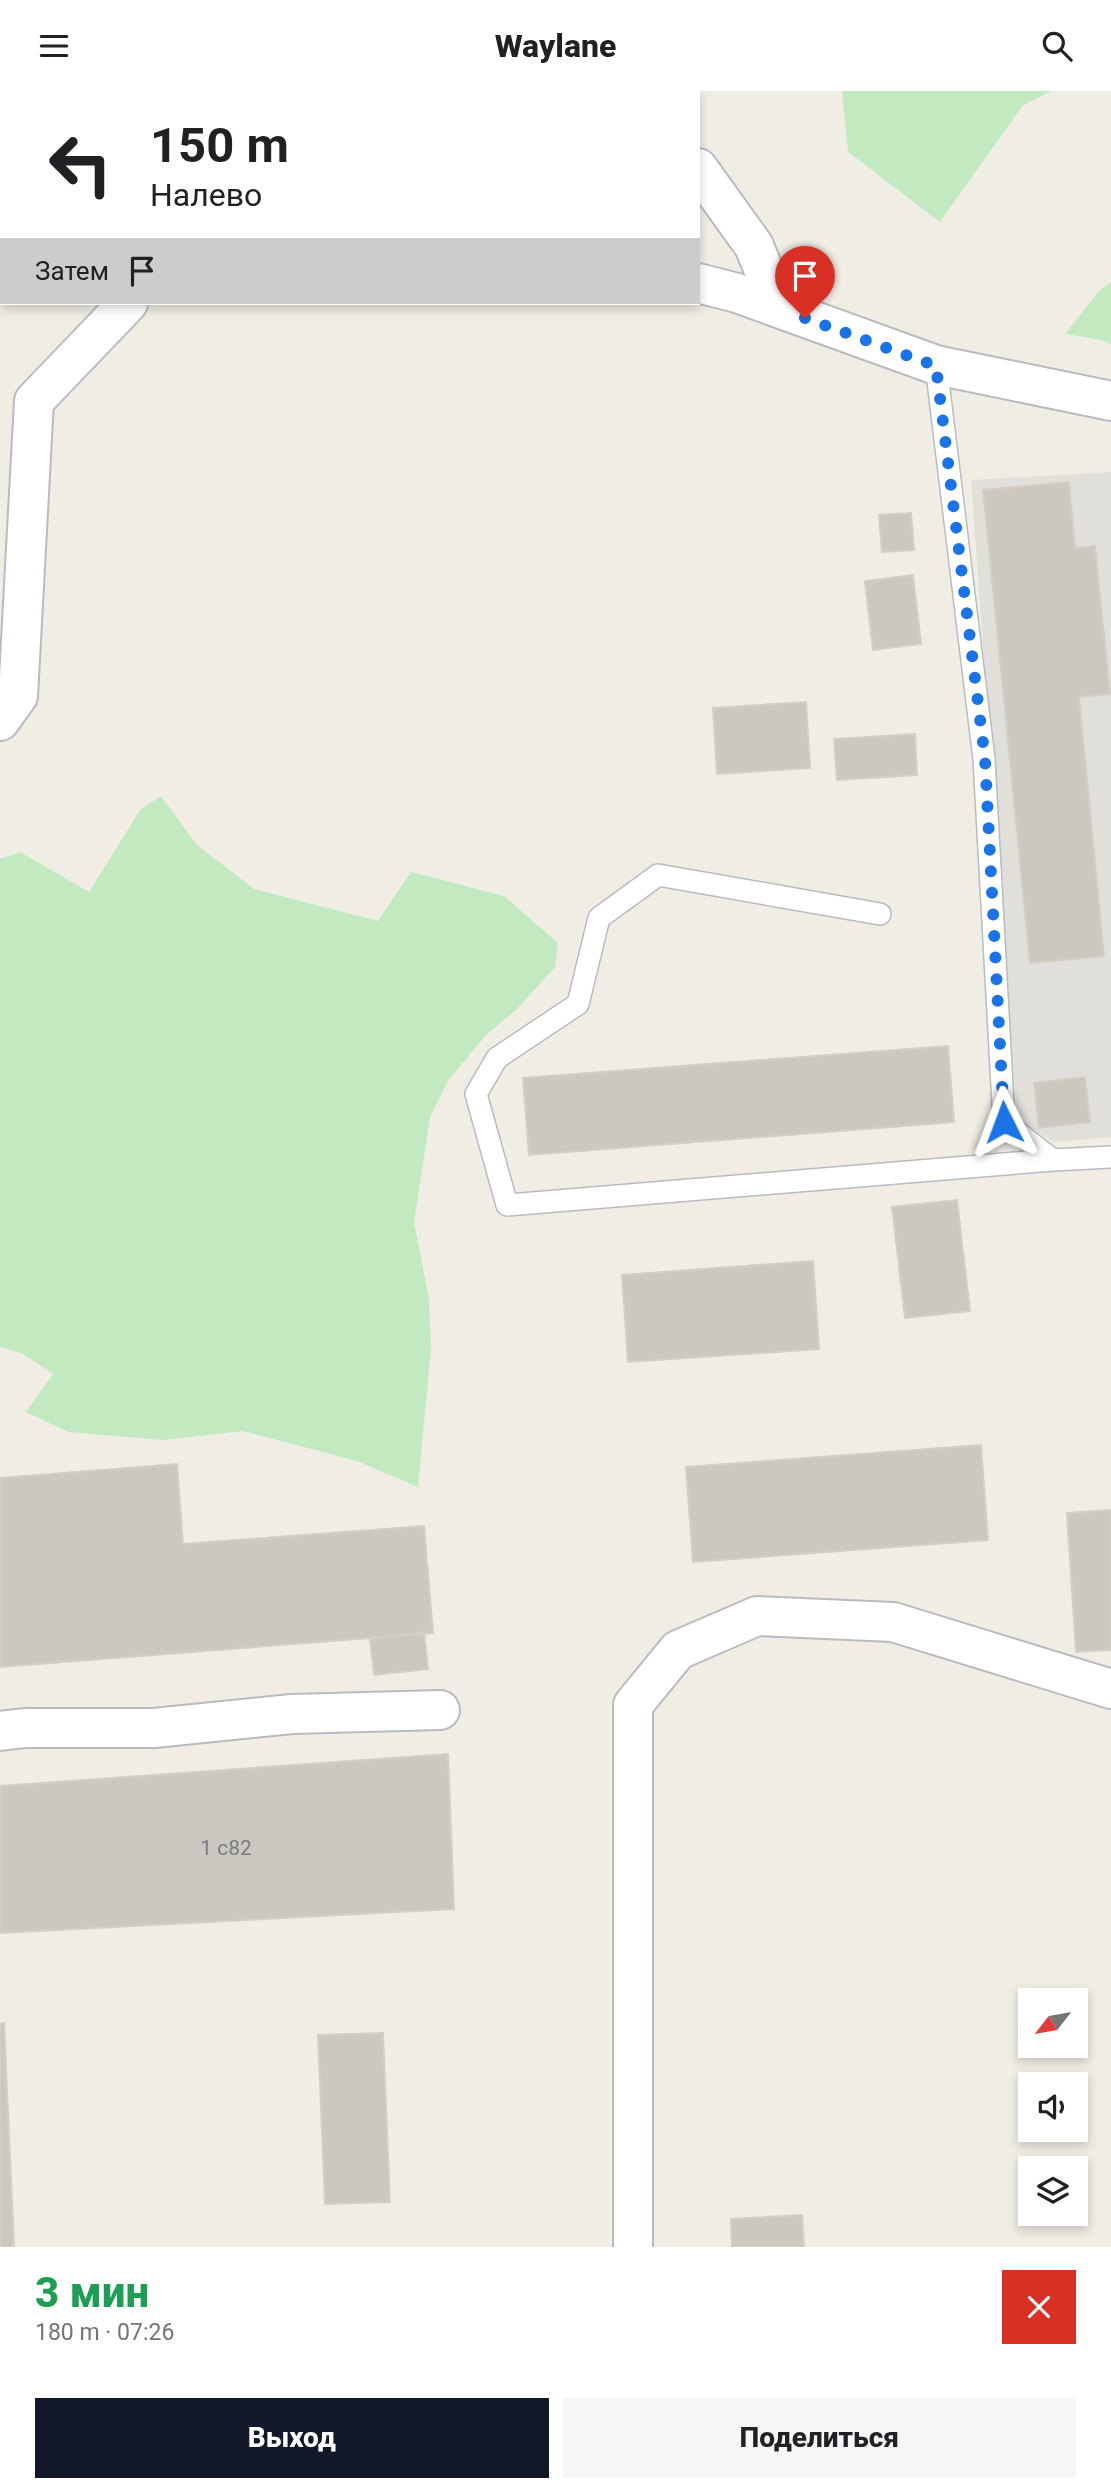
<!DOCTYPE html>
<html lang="ru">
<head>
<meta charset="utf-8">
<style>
	:root { --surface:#fff; --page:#f6f6f6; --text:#202124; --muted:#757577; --accent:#111827 }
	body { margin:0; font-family:Roboto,sans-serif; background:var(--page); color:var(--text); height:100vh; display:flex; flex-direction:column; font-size:26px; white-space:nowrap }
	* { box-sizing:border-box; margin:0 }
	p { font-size:23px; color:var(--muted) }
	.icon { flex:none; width:38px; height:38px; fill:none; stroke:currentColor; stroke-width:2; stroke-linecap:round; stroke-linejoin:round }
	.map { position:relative; height:2156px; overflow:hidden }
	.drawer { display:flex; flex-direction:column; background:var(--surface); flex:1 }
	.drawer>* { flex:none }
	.top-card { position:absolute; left:0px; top:0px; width:700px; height:214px; box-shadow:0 4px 10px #0003; background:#fff; color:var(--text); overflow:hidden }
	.needle { width:46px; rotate:239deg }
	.fabs { position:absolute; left:1018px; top:1897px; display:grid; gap:14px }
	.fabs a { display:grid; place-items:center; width:70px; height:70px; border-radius:0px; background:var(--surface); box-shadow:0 4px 10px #0003; font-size:35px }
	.pin { position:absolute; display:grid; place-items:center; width:60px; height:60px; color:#fff; margin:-72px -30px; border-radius:50% 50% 50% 0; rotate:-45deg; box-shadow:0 0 7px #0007 }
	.pin .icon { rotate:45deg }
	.me { position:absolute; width:77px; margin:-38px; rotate:357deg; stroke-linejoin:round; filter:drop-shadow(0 0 5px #0008) }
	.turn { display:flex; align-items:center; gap:24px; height:147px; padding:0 35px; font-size:32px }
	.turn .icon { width:91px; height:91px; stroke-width:2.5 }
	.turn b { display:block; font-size:49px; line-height:60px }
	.then { display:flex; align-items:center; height:66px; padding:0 35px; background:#0003; gap:14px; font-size:26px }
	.round { display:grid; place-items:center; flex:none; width:74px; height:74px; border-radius:0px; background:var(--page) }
	.overview { display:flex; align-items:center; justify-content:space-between; height:119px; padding:0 35px }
	h1 { font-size:42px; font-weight:800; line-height:52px; color:#1e9e55 }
	.action { display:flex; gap:14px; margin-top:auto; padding:14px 35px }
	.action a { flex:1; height:80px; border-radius:0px; background:var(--accent); color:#fff; font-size:28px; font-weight:800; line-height:80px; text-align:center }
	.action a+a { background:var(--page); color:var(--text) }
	header { display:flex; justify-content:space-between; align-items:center; height:91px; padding:0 35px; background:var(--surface); font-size:32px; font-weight:800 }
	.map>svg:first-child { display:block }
</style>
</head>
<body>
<header><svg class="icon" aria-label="menu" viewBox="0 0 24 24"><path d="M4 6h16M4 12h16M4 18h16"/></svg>Waylane<svg class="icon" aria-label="search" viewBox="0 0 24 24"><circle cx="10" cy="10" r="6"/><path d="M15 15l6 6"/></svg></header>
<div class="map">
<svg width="1111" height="2156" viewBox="0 0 1111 2156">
	<rect width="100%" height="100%" fill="#f0ede5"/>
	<path fill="#e1dfda" d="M1111,381V1046L1053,1051L1017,1027L971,389Z"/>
	<path fill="#c3e9c1" d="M842,0H1052L1023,14L940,131L848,61Z
		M1111,191V254L1102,249L1065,243L1098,201Z
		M161,705L196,753L254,798L378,830L411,781L504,805L558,852L555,876L517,918L485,945L448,990L430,1026L414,1131L429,1208L431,1257L418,1396L357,1370L243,1340L163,1349L69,1341L26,1321L53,1283L23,1263L0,1256V768L20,761L89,801L140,719Z"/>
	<path fill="#cbc8c2" stroke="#d5cfc3" stroke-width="2" d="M1069,391L1075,457L1095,455L1110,603L1079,606L1104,865L1030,872L983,399Z
		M911,422L914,459L882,461L879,424Z
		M913,484L921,553L873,559L865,490Z
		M806,611L810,677L717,683L713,617Z
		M915,643L917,684L837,689L834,648Z
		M948,955L954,1031L529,1064L523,987Z
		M1085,986L1090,1031L1039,1037L1034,992Z
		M957,1109L970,1220L905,1227L892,1116Z
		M813,1170L819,1258L628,1271L622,1184Z
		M981,1354L988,1449L693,1471L686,1376Z
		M177,1373L183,1453L424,1435L433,1542L0,1576V1387Z
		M1111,1419V1559L1076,1561L1067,1422Z
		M424,1541L428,1578L374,1584L370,1548Z
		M448,1663L454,1818L0,1842V1695Z
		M4,1932L14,2156H0V1933Z
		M383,1942L390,2111L325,2113L318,1944Z
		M802,2124L804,2156H732L731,2128Z"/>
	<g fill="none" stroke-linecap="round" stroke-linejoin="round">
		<defs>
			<path id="lane" d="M936,274L984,668L1004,1031L1053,1069
				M880,823L658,784L599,827L578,913L497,967L476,1003L507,1114L1053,1069L1111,1066"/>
			<path id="street" d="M651,0L652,2
				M698,77L754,155L779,217
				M698,192L737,202L936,274L1111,310
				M0,630L18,605L34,310L128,212
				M0,1640L25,1637H154L292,1623L440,1619
				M633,2156V1614L678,1559L757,1525L893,1531L1111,1598"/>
		</defs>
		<use href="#lane" stroke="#b8bbc0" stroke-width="24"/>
		<use href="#street" stroke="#b8bbc0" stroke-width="42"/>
		<path stroke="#99cba5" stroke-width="4.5" stroke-dasharray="7 3.5" stroke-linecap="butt" d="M0,200H2"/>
		<use href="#lane" stroke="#fff" stroke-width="21"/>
		<use href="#street" stroke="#fff" stroke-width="38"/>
	</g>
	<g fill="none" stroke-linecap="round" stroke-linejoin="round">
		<path stroke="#1a73e8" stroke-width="12" stroke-dasharray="0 21.6" d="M805,227L936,275L985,668L1004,1031"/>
	</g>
	<g text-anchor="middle" stroke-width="7" stroke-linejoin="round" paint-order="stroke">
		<g font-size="21" fill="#787c7e">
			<text x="226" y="1764">1 с82</text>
		</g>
	</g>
</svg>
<div class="fabs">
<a><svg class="needle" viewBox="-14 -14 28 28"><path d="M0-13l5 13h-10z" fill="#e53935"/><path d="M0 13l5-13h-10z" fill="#757577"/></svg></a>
<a><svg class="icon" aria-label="sound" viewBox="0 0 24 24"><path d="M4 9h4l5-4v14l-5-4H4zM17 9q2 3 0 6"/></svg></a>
<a><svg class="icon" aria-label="layers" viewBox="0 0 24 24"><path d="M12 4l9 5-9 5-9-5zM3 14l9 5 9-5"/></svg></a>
</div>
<div class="pin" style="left:805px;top:227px;background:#d93025"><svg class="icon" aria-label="arrive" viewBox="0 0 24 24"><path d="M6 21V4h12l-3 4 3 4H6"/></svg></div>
<svg class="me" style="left:1004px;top:1031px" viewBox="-20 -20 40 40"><path d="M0-17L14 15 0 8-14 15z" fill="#1a73e8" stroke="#fff" stroke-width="4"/></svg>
<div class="top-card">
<div class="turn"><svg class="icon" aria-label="left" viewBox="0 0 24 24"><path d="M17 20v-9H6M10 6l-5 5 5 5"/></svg><div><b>150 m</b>Налево</div></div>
<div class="then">Затем<svg class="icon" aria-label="arrive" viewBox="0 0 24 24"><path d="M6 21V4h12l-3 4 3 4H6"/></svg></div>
</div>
</div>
<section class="drawer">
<div class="overview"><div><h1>3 мин</h1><p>180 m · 07:26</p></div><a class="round" style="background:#d93025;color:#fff"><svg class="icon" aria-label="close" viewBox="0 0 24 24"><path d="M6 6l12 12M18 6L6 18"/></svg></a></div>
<div class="action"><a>Выход</a><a>Поделиться</a></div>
</section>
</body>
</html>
